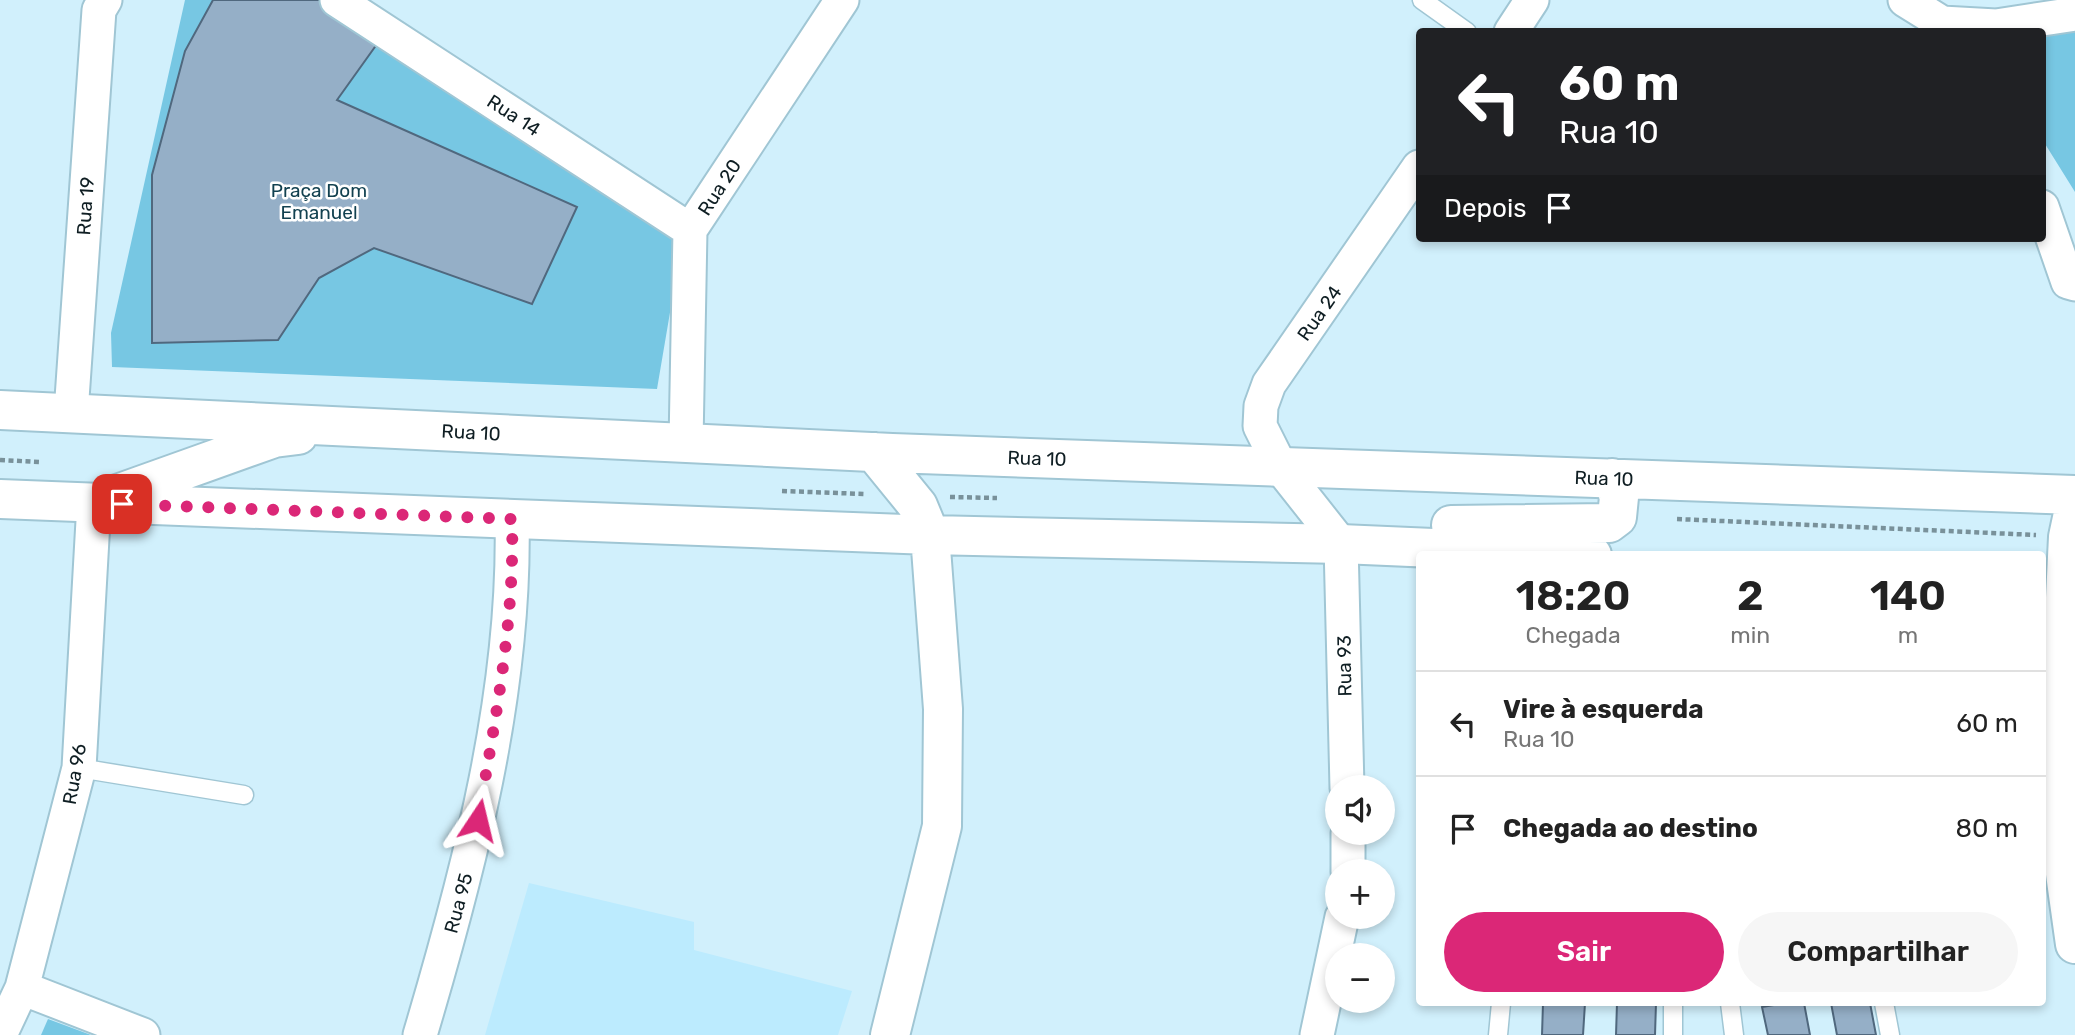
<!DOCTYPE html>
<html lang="pt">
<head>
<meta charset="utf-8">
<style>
	:root { --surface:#fff; --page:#f6f6f6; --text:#222; --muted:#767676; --line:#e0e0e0; --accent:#db2777 }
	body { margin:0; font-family:Rubik,sans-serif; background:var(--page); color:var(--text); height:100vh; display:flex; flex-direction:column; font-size:26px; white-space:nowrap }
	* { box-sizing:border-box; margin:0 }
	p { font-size:23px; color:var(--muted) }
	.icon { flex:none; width:38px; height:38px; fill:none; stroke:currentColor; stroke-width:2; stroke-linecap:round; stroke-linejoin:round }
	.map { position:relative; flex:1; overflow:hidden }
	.sheet { position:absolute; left:1416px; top:551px; width:630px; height:455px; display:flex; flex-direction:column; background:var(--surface); border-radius:7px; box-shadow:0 4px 10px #0003 }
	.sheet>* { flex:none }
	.guide { position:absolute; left:1416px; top:28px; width:630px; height:214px; border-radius:7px; box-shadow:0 4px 10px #0003; background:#202124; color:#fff; overflow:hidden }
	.fabs { position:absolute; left:1325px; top:775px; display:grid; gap:14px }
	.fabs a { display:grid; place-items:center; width:70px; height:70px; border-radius:50%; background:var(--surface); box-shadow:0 4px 10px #0003; font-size:35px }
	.pin { position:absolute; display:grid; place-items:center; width:60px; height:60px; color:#fff; margin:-30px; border-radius:14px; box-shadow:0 4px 10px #0006 }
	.me { position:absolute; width:77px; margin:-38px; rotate:10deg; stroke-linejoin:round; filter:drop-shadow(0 0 5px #0008) }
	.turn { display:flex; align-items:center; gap:24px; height:147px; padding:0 28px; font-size:32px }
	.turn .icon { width:91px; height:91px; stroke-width:2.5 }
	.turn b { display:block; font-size:49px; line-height:60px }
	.then { display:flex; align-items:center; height:66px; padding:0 28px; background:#0003; gap:14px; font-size:26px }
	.eta { display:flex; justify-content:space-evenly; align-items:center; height:119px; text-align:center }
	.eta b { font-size:42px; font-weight:600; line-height:49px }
	.action { display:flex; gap:14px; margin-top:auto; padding:14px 28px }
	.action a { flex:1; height:80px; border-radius:42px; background:var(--accent); color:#fff; font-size:28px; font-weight:600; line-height:80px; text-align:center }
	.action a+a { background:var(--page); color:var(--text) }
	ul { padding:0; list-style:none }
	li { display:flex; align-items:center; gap:21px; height:105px; padding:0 28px; border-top:2px solid var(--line) }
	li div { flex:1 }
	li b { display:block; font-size:26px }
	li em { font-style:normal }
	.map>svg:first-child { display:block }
</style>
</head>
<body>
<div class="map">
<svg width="2075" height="1035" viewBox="0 0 2075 1035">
	<rect width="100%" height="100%" fill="#d1f0fc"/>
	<path fill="#bcebfe" d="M529,883L694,922V950L852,991L838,1035H485Z"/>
	<path fill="#77c7e3" d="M185,0H321L682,242L657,389L112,367L111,333Z
		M2075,27V192L2042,139V36Z
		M48,1019L91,1035H41Z"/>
	<path fill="#95afc7" stroke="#50687e" stroke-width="2" d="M213,0H327L382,37L337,100L577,207L532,304L374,248L319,278L278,340L152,343V175L185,51Z
		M1543,1003H1585L1583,1035H1542Z
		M1617,1003H1656L1655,1035H1616Z
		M1785,1003H1804L1810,1035H1768L1762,1007Z
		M1831,1003H1870L1876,1035H1837Z"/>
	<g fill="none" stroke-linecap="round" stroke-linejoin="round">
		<defs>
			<path id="lane" d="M1422,0L1467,32
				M79,768L244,795
				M1730,1003L1734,1035
				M1884,1003L1890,1035
				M1498,1035L1501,1003
				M1673,1035V1003"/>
			<path id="street" d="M337,0L690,230
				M1905,0L1942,23L1996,26L2075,14
				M1511,32L1532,0
				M2042,207L2068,282L2075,284
				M71,413L99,10L105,0
				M686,443L690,230L842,0
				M1347,788L1341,544L1281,468L1260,426L1261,406L1269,384L1419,167
				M1348,833V872
				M22,988L143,1035
				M0,1035L22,988L79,768L94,503
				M420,1035C469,870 516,692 512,519
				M1317,1035L1342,917"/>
			<path id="secondary" d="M0,410L892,453L2075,495
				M874,452L918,506L930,535L943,709L942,826L890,1035
				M109,497L274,438L298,435
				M0,499L930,535L1341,544L1592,555
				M2075,504L2068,537L2059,720L2062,852L2075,944
				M1451,525L1609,523L1617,517L1619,497L1612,478"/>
		</defs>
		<use href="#lane" stroke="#a0c6d4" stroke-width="21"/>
		<use href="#street" stroke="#a0c6d4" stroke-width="37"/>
		<use href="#secondary" stroke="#a0c6d4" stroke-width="42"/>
		<path stroke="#79919a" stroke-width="4.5" stroke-dasharray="5 3.5" stroke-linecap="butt" d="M0,460L39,462
			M782,491L864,494
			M950,497L997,498
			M1677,519L2036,535"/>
		<use href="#lane" stroke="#fff" stroke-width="18"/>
		<use href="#street" stroke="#fff" stroke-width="33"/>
		<use href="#secondary" stroke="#fff" stroke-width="38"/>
	</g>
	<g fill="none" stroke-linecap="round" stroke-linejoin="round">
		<path stroke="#db2777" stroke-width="12" stroke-dasharray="0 21.6" d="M122,504L512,519C515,620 495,721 478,820"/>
	</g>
	<g text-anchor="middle" stroke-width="5" stroke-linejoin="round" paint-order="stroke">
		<g font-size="19" fill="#0f1e23" stroke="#fff">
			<text transform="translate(514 115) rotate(33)" y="7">Rua 14</text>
			<text transform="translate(719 187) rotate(-57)" y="7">Rua 20</text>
			<text transform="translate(85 206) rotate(-86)" y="7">Rua 19</text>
			<text transform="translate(1319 313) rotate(-55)" y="7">Rua 24</text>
			<text transform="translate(471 432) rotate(3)" y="7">Rua 10</text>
			<text transform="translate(1037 458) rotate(2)" y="7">Rua 10</text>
			<text transform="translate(1604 478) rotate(2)" y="7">Rua 10</text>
			<text transform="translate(1344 666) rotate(-91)" y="7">Rua 93</text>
			<text transform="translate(74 774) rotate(-80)" y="7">Rua 96</text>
			<text transform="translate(458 903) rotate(-75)" y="7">Rua 95</text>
		</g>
		<g font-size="19" fill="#124150" stroke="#fff">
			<text x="319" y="197">Praça Dom<tspan x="319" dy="22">Emanuel</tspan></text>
		</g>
	</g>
</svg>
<div class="fabs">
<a><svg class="icon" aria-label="sound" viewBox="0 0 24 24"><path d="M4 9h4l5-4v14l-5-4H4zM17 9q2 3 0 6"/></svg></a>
<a>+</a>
<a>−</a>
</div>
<div class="pin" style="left:122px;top:504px;background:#d93025"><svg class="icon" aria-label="arrive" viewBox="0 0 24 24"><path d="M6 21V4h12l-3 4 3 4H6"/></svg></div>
<svg class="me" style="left:478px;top:820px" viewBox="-20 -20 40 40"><path d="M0-17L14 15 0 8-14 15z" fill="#db2777" stroke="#fff" stroke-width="4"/></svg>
<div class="guide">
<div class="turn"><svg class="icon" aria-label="left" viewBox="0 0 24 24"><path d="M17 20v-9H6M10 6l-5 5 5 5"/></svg><div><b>60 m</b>Rua 10</div></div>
<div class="then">Depois<svg class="icon" aria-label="arrive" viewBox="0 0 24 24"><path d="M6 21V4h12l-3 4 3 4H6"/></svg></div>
</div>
<section class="sheet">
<div class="eta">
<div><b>18:20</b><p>Chegada</p></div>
<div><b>2</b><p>min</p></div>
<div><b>140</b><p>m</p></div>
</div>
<ul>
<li><svg class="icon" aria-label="left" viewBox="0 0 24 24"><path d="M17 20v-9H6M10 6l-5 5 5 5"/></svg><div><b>Vire à esquerda</b><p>Rua 10</p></div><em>60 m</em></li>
<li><svg class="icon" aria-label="arrive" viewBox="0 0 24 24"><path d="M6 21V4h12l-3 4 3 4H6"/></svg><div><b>Chegada ao destino</b></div><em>80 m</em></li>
</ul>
<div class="action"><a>Sair</a><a>Compartilhar</a></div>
</section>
</div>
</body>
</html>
